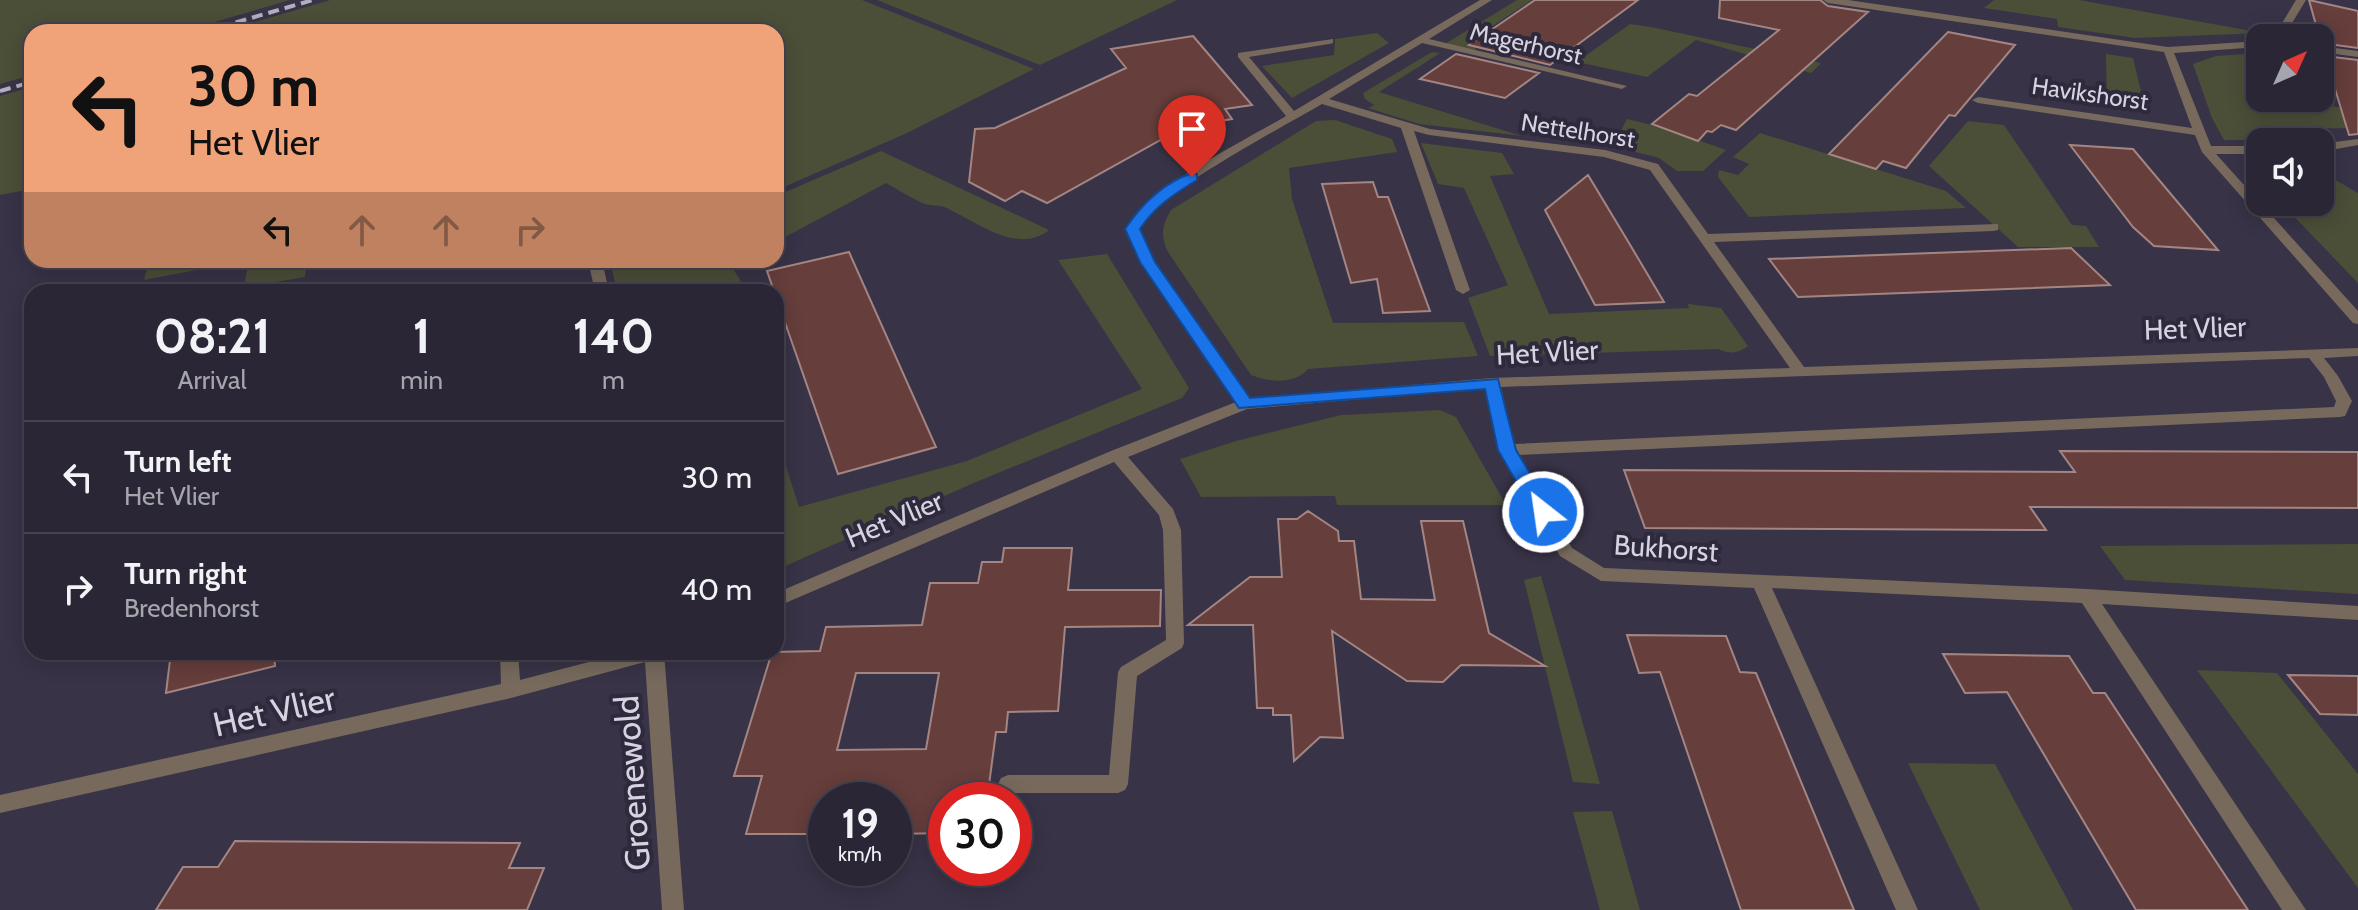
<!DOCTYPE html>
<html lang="en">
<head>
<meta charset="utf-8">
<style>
	:root { --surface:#2a2635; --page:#322e3d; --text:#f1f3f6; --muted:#a5a5ad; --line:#464350 }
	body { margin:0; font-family:Cabin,sans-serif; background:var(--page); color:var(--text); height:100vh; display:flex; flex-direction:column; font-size:30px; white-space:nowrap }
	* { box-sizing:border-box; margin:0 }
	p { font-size:26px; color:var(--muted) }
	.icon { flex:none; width:44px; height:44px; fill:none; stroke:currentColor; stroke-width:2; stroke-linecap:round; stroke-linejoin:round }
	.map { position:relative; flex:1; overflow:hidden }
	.side { position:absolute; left:24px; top:284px; width:760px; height:376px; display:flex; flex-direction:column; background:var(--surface); border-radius:24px; box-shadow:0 4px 20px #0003,0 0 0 2px var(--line) }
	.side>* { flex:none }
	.guide { position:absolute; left:24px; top:24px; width:760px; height:244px; border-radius:24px; box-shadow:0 4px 20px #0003,0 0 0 2px var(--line); background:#f0a279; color:#111; overflow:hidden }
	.needle { width:52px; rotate:45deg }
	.fabs { position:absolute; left:2246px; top:24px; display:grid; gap:16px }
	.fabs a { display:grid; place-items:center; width:88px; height:88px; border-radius:16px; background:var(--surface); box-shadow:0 4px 20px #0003,0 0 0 2px var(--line); font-size:40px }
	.speed { position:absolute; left:808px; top:782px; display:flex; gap:16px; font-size:40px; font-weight:700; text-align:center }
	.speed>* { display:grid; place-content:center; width:104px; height:104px; border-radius:50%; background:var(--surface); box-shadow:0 4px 20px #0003,0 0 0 2px var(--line); line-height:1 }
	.speed small { font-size:20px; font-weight:400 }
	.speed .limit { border:12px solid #d22; background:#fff; color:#111 }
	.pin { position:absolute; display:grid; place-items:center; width:68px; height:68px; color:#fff; margin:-82px -34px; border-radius:50% 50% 50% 0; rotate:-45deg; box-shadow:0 0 8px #0007 }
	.pin .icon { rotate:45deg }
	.me { position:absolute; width:88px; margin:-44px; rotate:330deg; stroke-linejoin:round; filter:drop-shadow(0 0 6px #0008) }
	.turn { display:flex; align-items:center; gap:28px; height:168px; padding:0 32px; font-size:36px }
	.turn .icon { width:104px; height:104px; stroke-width:2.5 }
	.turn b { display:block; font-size:56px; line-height:68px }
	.lanes { display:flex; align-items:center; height:76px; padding:0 32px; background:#0003; justify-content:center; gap:40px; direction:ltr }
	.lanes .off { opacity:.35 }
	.eta { display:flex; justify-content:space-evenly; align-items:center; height:136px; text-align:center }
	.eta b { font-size:48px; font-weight:700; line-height:56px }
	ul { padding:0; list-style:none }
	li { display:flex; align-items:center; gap:24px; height:112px; padding:0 32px; border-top:2px solid var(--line) }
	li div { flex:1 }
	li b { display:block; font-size:30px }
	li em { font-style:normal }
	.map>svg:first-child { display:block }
</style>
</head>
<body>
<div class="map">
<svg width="2358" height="910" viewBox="0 0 2358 910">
	<rect width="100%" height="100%" fill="#383347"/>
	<path fill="#4b4f38" d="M0,0H290L180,32H32V75L0,84Z
		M330,0H862L1034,69L907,133L777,190L776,32H221Z
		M877,0H1177L1040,65Z
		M1517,0H1532L1482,33L1562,58L1487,43L1473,50L1445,44Z
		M1994,0H2079L2263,33L2135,38L2058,27L2057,19L1984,8Z
		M1630,24L1651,27L1821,63L1811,73L1696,40L1647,77L1577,62Z
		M1377,33L1389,43L1292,98L1262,66L1334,55L1335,39Z
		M1432,52L1440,53L1379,92L1522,136L1419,124L1368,108L1374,105L1365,99L1363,93Z
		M2260,53V98L2320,97L2322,104L2358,111V128L2264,129L2270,140H2224L2212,118L2193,64L2216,56Z
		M2106,54L2133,58L2145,108L2138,112L2107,107Z
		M32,87V189L0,195V96Z
		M1627,119L1664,128L1726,150L1703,171H1677L1659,158L1613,146Z
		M1335,120L1392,139L1397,152L1289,168L1292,199L1333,323L1464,322L1478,356L1308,369C1294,385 1269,382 1251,375L1168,252C1160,235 1162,226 1171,210L1316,121Z
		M1968,121L2004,125L2072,225L2086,226L2099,247H2018L1929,166Z
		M1760,133L1946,191L1966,208L1749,217L1718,177L1719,170L1738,175L1749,164L1733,157Z
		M1421,143L1502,153L1514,174L1490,176L1549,314L1689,308L1688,304L1721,308L1748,346C1737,354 1730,354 1718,349L1490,356L1468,298L1508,285L1464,188L1438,184Z
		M881,151L1049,230C1016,256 975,220 944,207C938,205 932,206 925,204C912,199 899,190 886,183L776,242V196Z
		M2320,171L2358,193V283L2280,202H2320Z
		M1107,254L1189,388L1182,398L976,482L776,570V435L799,507L967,461L1142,389L1058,260Z
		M149,260H307L305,277L276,282L274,292H243L249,260L144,280Z
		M610,260H742L731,266L741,281L731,286L732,292H617Z
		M1440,410L1456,417L1506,505H1337L1335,496L1201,497L1180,459L1236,441L1341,415Z
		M2358,544V594L2125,580L2100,546Z
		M1541,576L1600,784L1573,782L1524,580Z
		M2197,670L2277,673L2358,774V888Z
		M1908,763L1995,764L2073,910H1980Z
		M1612,811L1640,910H1600L1573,812Z"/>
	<path fill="#663e3c" stroke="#a38684" stroke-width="2" fill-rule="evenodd" d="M1535,0H1638L1550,65L1469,45Z
		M1720,0H1820L1828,6L1868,12L1736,130L1721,125L1712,132L1707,131L1698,141L1652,124L1689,94L1697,96L1779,30L1719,18Z
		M2309,0L2358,11V48L2321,43Z
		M1948,32L2015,45L1955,116L1949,115L1906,168L1883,161L1876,169L1829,154Z
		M1193,36L1252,105L1225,109L1232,119L1184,127L1047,203L1022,191L1005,201L969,182L975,129L995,128L1126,68L1111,49Z
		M1456,54L1539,73L1505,98L1420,79Z
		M2325,56L2358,60V134L2349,135Z
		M2070,145L2133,149L2218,250L2154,246L2133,227Z
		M1588,175L1629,243L1664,302L1595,305L1545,210Z
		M1373,182L1378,197H1388L1430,311L1383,313L1377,279L1351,283L1322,184Z
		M2071,248L2110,285L1798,297L1769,259Z
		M849,252L936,447L838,474L767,271Z
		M2060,451L2358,452V508L2030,507L2046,530L1645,528L1624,470L2075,472Z
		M1308,511L1338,531L1339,541H1354L1361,599L1435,600L1421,521H1463L1489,633L1545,666L1461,665L1443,682L1407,681L1332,631L1343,738L1320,737L1294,761L1291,715H1273V708H1257L1253,625H1188L1250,577H1282L1278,519H1297Z
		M1004,548H1072L1068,590H1161L1160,626L1065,627L1058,711L1008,712L1006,732H996L987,800H946V833L894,834V800H826V834H746L762,776H734L772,652L820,651L826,627L922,625L930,583H978L982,562H1002ZM856,673H939L926,749L837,750Z
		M1627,635L1726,636L1740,672L1756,673L1854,910H1741L1660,672L1639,673Z
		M171,652H274L275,666L166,693Z
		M1943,654L2069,656L2093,693H2105L2248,910H2136L2007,692L1965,693Z
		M2288,675L2358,676V715L2320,714Z
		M235,841L520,843L509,868H544L527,910H156L183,867H218Z"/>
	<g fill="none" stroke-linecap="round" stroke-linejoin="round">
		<path fill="#776a5d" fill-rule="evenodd" d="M1480,0H1492L1429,39L1627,86L1622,89L1422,43L1329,99L1430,129L1605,150L1658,164L1708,234L1998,224V230L1993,231L1714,242L1804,367L2358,348V356L2324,358L2338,376L2352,401L2345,416L2340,417L1518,455L1572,548L1604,568L2087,589L2358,606V620L2102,604L2306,910H2282L2082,603L1772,588L1918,910H1896L1754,588L1601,581L1560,556L1499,450L1486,388L1247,409L1128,457L1173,509L1181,530L1184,643L1182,648L1137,676L1128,784L1125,790L1118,793H1008L1001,790L998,784L1001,778L1008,775H1109L1118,672L1121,667L1166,640L1163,530L1159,515L1114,462L776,607V593L1111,451L1236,402L1140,262L1126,229C1146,189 1244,141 1286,116L1238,57V53L1333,39V43L1329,44L1249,57L1294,111ZM1322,104L1401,128L1456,290L1463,294L1470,290L1414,131L1429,135L1604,157L1650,170L1790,368L1492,378L1249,399L1154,262L1138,229C1156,193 1283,127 1322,104ZM2309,358L2324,377L2336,401L2334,407L1514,444L1501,387Z
			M1823,0H1848L2168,47L2260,41V47L2174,53L2211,146H2260V154H2216L2358,311V324L2353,323L2202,152L2195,135L1978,103L1972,100L1978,97L2192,128L2164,52L1828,3Z
			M2296,0H2306L2283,38H2273Z
			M2320,46L2358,51V57L2320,52Z
			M2358,139V145L2320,152V144Z
			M588,260H602L609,292H595Z
			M500,652H518L520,680L627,652H664L684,910H662L645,662L511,698L0,813V795L501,684Z"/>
		<path stroke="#b3afbe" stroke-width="4" stroke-dasharray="11 6" stroke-linecap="butt" d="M203,32L313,0
			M0,91L32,82"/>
	</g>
	<path fill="#1a73e8" stroke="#114b97" stroke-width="2" d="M1192,173L1197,174V180C1174,194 1154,207 1140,229L1155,262L1250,398L1498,379L1516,450L1553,512L1550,516H1536L1498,450L1485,389L1239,408L1140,262L1125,229C1141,205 1163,183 1192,173Z"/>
	<g text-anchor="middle" stroke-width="8" stroke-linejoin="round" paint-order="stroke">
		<g font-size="24" fill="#d6d3e0" stroke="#2e293c">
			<text transform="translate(1526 44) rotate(13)" y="8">Magerhorst</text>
			<text transform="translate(2090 94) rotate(8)" y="8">Havikshorst</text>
			<text transform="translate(1578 131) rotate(9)" y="8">Nettelhorst</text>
		</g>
		<g font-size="28" fill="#d6d3e0" stroke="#2e293c">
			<text transform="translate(2195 328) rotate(-2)" y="10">Het Vlier</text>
			<text transform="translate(1547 352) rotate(-3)" y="10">Het Vlier</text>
			<text transform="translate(894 519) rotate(-23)" y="10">Het Vlier</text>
			<text transform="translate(1666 548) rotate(4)" y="10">Bukhorst</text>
		</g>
		<g font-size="34" fill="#d6d3e0" stroke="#2e293c">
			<text transform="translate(274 711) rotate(-13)" y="12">Het Vlier</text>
			<text transform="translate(632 783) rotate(-94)" y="12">Groenewold</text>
		</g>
	</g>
</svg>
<div class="fabs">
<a><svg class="needle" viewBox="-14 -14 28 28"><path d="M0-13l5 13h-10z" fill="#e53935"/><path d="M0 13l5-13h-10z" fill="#a5a5ad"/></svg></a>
<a><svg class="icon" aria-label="sound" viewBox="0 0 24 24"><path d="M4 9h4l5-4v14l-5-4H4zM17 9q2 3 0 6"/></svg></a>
</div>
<div class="speed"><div>19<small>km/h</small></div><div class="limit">30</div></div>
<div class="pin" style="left:1192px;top:177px;background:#d93025"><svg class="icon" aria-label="arrive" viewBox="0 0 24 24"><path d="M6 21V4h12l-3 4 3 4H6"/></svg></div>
<svg class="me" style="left:1543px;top:512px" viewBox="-20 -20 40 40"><circle r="17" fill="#1a73e8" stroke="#fff" stroke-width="3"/><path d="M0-11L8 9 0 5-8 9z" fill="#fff"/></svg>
<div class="guide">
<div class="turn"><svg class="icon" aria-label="left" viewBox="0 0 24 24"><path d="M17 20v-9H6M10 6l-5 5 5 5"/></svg><div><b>30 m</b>Het Vlier</div></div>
<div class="lanes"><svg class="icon" aria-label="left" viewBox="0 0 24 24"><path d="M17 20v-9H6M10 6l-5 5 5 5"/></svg><svg class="icon off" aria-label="ahead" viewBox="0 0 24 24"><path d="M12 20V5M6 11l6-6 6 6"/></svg><svg class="icon off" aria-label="ahead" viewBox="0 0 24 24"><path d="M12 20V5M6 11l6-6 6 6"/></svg><svg class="icon off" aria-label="right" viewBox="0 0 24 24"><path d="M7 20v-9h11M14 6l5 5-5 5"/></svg></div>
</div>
<section class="side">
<div class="eta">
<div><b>08:21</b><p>Arrival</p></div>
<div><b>1</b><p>min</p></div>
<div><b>140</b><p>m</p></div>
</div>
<ul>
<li><svg class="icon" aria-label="left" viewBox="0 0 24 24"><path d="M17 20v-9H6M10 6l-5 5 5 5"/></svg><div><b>Turn left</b><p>Het Vlier</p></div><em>30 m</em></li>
<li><svg class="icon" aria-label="right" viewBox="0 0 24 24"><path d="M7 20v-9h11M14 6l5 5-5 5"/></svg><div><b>Turn right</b><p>Bredenhorst</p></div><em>40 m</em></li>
</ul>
</section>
</div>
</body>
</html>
